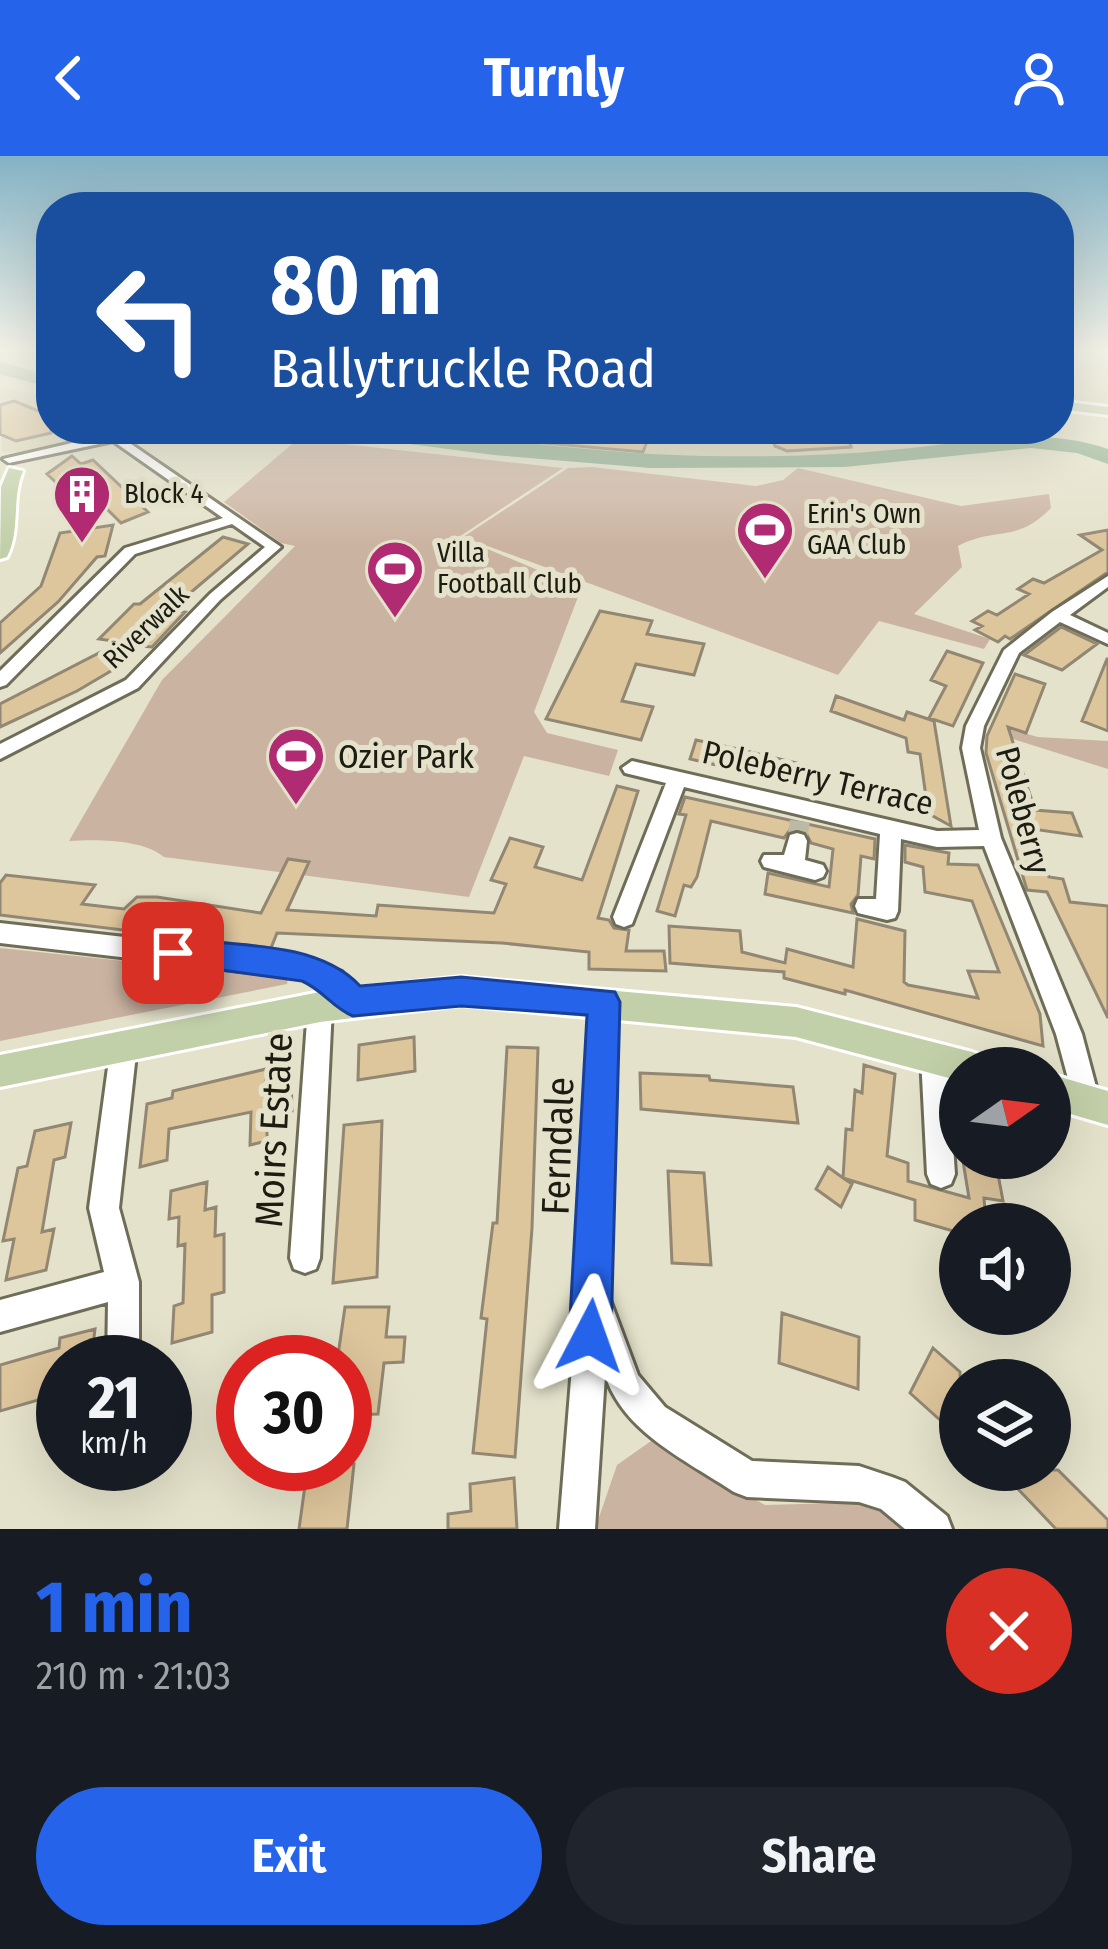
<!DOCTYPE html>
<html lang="en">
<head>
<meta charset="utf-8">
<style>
	:root { --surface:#171b24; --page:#20242c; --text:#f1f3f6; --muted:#9ea1a6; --accent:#2563eb }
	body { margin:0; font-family:"Fira Sans Condensed",sans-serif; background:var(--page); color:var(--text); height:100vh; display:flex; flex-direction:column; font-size:45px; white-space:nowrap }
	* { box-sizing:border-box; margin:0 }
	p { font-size:39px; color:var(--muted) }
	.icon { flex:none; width:66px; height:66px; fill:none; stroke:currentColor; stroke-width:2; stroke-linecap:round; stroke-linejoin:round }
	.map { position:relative; height:1373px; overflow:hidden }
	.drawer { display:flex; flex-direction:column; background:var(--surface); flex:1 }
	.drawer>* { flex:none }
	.hud { position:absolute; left:36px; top:36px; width:1038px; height:252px; border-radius:48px; box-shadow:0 12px 48px #0002; background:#1a4fa0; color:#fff; overflow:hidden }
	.needle { width:78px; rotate:76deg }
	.buttons { position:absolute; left:939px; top:891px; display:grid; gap:24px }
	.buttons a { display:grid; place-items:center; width:132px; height:132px; border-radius:50%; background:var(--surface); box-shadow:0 12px 48px #0002; font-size:60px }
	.speed { position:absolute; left:36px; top:1179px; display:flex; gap:24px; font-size:60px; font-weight:700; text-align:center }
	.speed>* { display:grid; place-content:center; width:156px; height:156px; border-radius:50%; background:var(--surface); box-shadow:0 12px 48px #0002; line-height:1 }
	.speed small { font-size:30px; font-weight:400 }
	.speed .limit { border:18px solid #d22; background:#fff; color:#111 }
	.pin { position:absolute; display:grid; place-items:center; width:102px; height:102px; color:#fff; margin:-51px; border-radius:24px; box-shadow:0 6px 18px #0006 }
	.me { position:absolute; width:132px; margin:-66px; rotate:4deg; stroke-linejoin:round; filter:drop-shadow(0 0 9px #0008) }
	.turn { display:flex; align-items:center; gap:42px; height:252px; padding:0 36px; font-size:54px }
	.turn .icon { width:156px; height:156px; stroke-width:2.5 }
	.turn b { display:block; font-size:84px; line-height:102px }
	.round { display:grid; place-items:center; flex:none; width:126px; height:126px; border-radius:63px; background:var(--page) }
	.overview { display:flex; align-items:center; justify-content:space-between; height:204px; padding:0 36px }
	h1 { font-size:72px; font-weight:700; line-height:90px; color:var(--accent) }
	.button { display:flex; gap:24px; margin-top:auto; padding:24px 36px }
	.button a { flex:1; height:138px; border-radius:72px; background:var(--accent); color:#fff; font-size:48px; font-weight:700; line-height:138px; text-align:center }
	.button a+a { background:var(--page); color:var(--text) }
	header { display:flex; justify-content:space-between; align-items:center; height:156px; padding:0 36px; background:var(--accent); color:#fff; font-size:54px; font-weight:700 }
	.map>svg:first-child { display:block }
</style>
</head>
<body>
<header><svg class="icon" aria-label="back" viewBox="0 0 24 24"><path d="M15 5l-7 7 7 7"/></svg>Turnly<svg class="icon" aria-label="person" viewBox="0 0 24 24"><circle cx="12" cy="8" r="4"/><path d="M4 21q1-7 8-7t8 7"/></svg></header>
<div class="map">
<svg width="1108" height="1373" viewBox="0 0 1108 1373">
	<rect width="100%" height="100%" fill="#e4e2ca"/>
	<path fill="#dad7b9" d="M1059,196H1108V250L1059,245Z
		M0,232L51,241V273H81L64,286L22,297L2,296Z
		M1059,269L1062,277L1033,274L890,297L750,304L610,297L381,273L1025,274L1059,273Z"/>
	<path fill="#cbb3a1" d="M298,283L563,312L459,381L566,426L565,437L578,441L534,556L547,577L618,594L609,620L524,600L469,741L164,701C143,683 97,683 69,685L162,524L295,390L281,387L224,346Z
		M592,311L756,330L783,324L798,312L961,350L1049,338L1051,352C1016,388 996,370 958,390L962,411L914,458L990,483L984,493L879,465L838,519L463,381L568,312Z
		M997,570L1038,581L1108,585V613L994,577Z
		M0,792L288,822L287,828L0,885Z
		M651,1285L765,1349L877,1346L901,1373H595L617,1309Z"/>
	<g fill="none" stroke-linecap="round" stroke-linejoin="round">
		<path fill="#8bad8d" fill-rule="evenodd" d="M0,206L51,220V232L0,218Z
			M329,273C455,273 580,299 706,300C767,301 829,300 890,294C964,288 1035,268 1108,293V308L1077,297L1031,292L845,311L650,312L494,299L340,279Z"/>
	</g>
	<path fill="#ddc59c" stroke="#928773" stroke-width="3" d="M14,245L51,260V277L16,285L0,278V249Z
		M523,273H585L649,280L643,296L522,285Z
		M768,273H847L851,291L787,295L775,290Z
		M72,300L81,308L93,304L148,356L121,367L87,333L66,336L47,318Z
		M113,369L105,400L97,401L58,446L0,497V467L41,430L60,377Z
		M1108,374V416L1010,483L1005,480L998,486L975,474L982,470L972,465L988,455L997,459L1029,438L1018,433L1033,423L1044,427L1102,394L1080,379Z
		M223,381L248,388L170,454L185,456L152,491L139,490L121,509L77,535L0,571V548L120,486L99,483L134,448H140Z
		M600,455L652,465L647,478L704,488L694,519L636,508L622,545L653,551L641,584L546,563Z
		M1061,471L1097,488L1062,514L1024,499Z
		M947,495L983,507L953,570L929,562L946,530L931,524Z
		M1107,503H1108V575L1082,565Z
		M1015,518L1045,528L1026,577L1008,571L1035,654L1072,657L1081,680L1033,673L1049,721L1063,723L1070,746L1108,750V862L1047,736L1027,734L986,597L987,580Z
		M836,540L904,564L907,556L934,565L951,670L929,658L849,639L852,624L926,641L920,598L908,596L906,582L831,555Z
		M696,584L738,593L797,607L790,626L690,603Z
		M617,630L638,635L598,762L609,764L614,772L629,774L626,795H664L666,815L589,813V796L502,787L277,777L271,792L0,759V727L6,719L95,729L82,748L124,753L137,741H157L261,757L288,703L309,706L287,754L376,760L378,749L494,757L506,728L491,724L510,682L543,691L535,711L582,724Z
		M685,641L875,683L874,703L861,700L858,739L851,748L853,757L765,738L768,717L829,731L833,693L811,687L805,675H789L784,682L711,665L697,721L691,731L684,729L675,760L657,755L686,659L679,658Z
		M905,689L949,697L948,708L978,709L1040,858L1043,890L845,834V838L784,822V816L670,807L669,770L740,775L742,796L785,807L787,793L853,811L857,763L905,775L904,826L908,829L978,842L968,815L999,816L972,745L925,736L923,711L905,706Z
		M414,881L415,915L358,924L359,889Z
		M507,891L538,892L532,1072L515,1301L473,1297L487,1163L481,1162L493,1067H497Z
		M864,909L895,918L887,1000L908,1007V1025L969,1042L963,1005L995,1002L1003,1045L984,1042L986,1068H960V1077L915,1064V1044L843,1022L852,1028L841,1051L816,1033L828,1011L843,1022L846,973L852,974L855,934L862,937Z
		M266,913V923L291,917L292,955L267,961V985L250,989L251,956L169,973L167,1004L140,1011L147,948L172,942L173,935Z
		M640,917L709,920L710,924L793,931L798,967L641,953Z
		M382,965L377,1121L333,1127L344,969Z
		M71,967L65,1001L54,1004L42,1076L54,1073L46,1114L6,1124L14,1083L3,1085L18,1012L27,1010L35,975Z
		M668,1015L704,1017L711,1109L672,1107Z
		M207,1026L205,1054L216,1051L215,1080L224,1078V1136L212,1139V1176L172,1187L174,1150L183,1147L185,1088L178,1090L179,1061L169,1063L171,1035Z
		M345,1151H389L386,1181H405L403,1206L384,1207L378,1258L345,1259V1206H337Z
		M782,1157L859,1181L858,1233L779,1207Z
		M95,1173L91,1206H63V1226L54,1229L52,1240L0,1255V1209L59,1192L60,1182Z
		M933,1192L960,1216V1282L910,1237Z
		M308,1308H354L347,1373H299Z
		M1000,1314H1058L1108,1364V1373H1056Z
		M514,1322L517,1373H448V1358L471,1355L470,1328Z"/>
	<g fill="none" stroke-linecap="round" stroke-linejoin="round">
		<path stroke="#bcbaa5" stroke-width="20" stroke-dasharray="20 9" stroke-linecap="butt" d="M797,685L800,664"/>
		<defs>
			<path id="minor" d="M115,277L281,391L220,444L138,532L0,603V588L126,524L210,438L265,391L232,368L135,398L6,529L0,531V515L125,392L223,362L113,285L9,307L3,303Z
				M1108,420V431L1070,459L1108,477V488L1060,466L1019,497L984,570L980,592L1001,682L1082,878L1100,946L1097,956L1087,959L1077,956L1056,878L984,690L937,691L901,683L898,755L895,762L887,764L858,757L855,750L858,743H876L880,678L684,631L632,768L624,771L616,768L613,761L666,627L625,617L622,612L632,605L937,675L979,674L962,592L966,570L1004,494L1052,456Z
				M797,677L804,679L807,685L805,704L823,709L826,715L823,721L815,724L764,711L761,705L764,699H784L790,679Z
				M0,767L303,801L342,816L365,845L362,853L353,856L344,853L324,832L302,822L0,787Z
				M604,835L613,838L616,846L609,1141L638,1219L665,1251L752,1305L859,1310L892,1321L905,1326L947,1360L952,1373H905L881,1353L859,1346L747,1341L734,1336C686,1304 624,1277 605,1219L595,1373H559L578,1136L592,846L595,838Z
				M320,840L329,843L332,851L320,1102L316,1113L305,1117L294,1113L290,1102L308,851L311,843Z
				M124,877L133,880L137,889L119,1052L139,1126V1204L107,1206L108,1146L0,1176V1144L104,1116L89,1052L111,889L115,880Z
				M934,889L943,892L947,901L955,1018L951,1028L941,1032L931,1028L927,1018L921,901L925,892Z"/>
			<path id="major" d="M1059,245L1108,251V259L1059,253Z
				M9,312L23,315C11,343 21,373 7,401L0,403L1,331Z
				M461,821L796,851L972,896L984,900L989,912H960V925L796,881L461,849L320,866L0,931V899L320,836Z
				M1050,918L1108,935V969L1050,952Z"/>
		</defs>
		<use href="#minor" stroke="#6f6d58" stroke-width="6"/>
		<use href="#major" stroke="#fff" stroke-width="6"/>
		<use href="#minor" fill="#fff" fill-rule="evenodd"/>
		<use href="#major" fill="#c2d0a9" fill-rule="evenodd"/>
	</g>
	<linearGradient id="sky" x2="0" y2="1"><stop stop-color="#83b1c4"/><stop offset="0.5" stop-color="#f3f2e7"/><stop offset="1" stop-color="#f3f2e7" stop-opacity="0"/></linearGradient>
	<rect width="1108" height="389" fill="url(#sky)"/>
	<path fill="#2563eb" stroke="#184099" stroke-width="3" d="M173,783C233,790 317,784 360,830L461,821L615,836L620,846L611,1180L605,1195L590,1202L575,1195L569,1180L587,859L461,850L353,860C333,852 323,834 302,825L163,806L158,797L163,787Z"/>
	<defs>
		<symbol id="building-pin" viewBox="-11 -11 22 30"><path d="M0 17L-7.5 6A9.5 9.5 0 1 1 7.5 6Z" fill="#b02b71" stroke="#e4e2ca"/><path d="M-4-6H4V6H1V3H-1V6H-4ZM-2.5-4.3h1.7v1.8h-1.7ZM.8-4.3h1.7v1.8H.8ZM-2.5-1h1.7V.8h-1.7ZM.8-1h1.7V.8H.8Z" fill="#fff"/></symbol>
		<symbol id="stadium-pin" viewBox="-11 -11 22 30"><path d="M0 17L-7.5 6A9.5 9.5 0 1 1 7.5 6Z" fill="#b02b71" stroke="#e4e2ca"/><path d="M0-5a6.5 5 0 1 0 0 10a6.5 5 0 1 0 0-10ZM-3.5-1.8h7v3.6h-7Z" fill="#fff"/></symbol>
	</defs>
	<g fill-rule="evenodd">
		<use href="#building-pin" x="49" y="305" width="66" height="90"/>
		<use href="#stadium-pin" x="732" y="341" width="66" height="90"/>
		<use href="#stadium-pin" x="362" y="380" width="66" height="90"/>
		<use href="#stadium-pin" x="263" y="567" width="66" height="90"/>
	</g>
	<g text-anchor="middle" stroke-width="10" stroke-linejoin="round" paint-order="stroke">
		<g font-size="27" fill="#1d1c13" stroke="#e4e2ca" text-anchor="start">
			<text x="124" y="347">Block 4</text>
			<text x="807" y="367">Erin's Own<tspan x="807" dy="31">GAA Club</tspan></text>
			<text x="437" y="406">Villa<tspan x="437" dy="31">Football Club</tspan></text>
		</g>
		<g font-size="27" fill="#1d1c13" stroke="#e4e2ca">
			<text transform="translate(146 471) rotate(-44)" y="9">Riverwalk</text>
		</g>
		<g font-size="33" fill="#1d1c13" stroke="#e4e2ca" text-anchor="start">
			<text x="338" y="612">Ozier Park</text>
		</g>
		<g font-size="33" fill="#1d1c13" stroke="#e4e2ca">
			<text transform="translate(818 621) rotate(13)" y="12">Poleberry Terrace</text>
			<text transform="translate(1024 654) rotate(75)" y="12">Poleberry</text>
		</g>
		<g font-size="39" fill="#1d1c13" stroke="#e4e2ca">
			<text transform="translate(273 974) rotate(-87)" y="14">Moirs Estate</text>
			<text transform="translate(557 990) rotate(-88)" y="14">Ferndale</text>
		</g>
	</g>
</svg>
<div class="buttons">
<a><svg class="needle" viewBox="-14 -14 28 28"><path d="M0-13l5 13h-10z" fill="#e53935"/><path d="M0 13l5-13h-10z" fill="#9ea1a6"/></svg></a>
<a><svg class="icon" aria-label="sound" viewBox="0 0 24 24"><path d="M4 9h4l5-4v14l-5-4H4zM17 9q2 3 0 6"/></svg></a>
<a><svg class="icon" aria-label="layers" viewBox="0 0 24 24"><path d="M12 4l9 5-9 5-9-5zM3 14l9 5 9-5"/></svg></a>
</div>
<div class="speed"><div>21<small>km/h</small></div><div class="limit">30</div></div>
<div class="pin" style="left:173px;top:797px;background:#d93025"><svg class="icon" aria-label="arrive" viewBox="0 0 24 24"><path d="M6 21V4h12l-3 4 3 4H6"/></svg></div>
<svg class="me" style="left:590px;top:1180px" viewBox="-20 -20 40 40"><path d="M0-17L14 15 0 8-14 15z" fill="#2563eb" stroke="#fff" stroke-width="4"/></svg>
<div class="hud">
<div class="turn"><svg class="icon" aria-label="left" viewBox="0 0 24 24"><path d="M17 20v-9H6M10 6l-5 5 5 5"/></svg><div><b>80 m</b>Ballytruckle Road</div></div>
</div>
</div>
<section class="drawer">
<div class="overview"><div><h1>1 min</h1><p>210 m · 21:03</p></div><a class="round" style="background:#d93025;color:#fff"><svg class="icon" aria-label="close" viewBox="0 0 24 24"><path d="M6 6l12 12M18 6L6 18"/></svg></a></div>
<div class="button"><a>Exit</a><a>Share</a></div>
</section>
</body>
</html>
